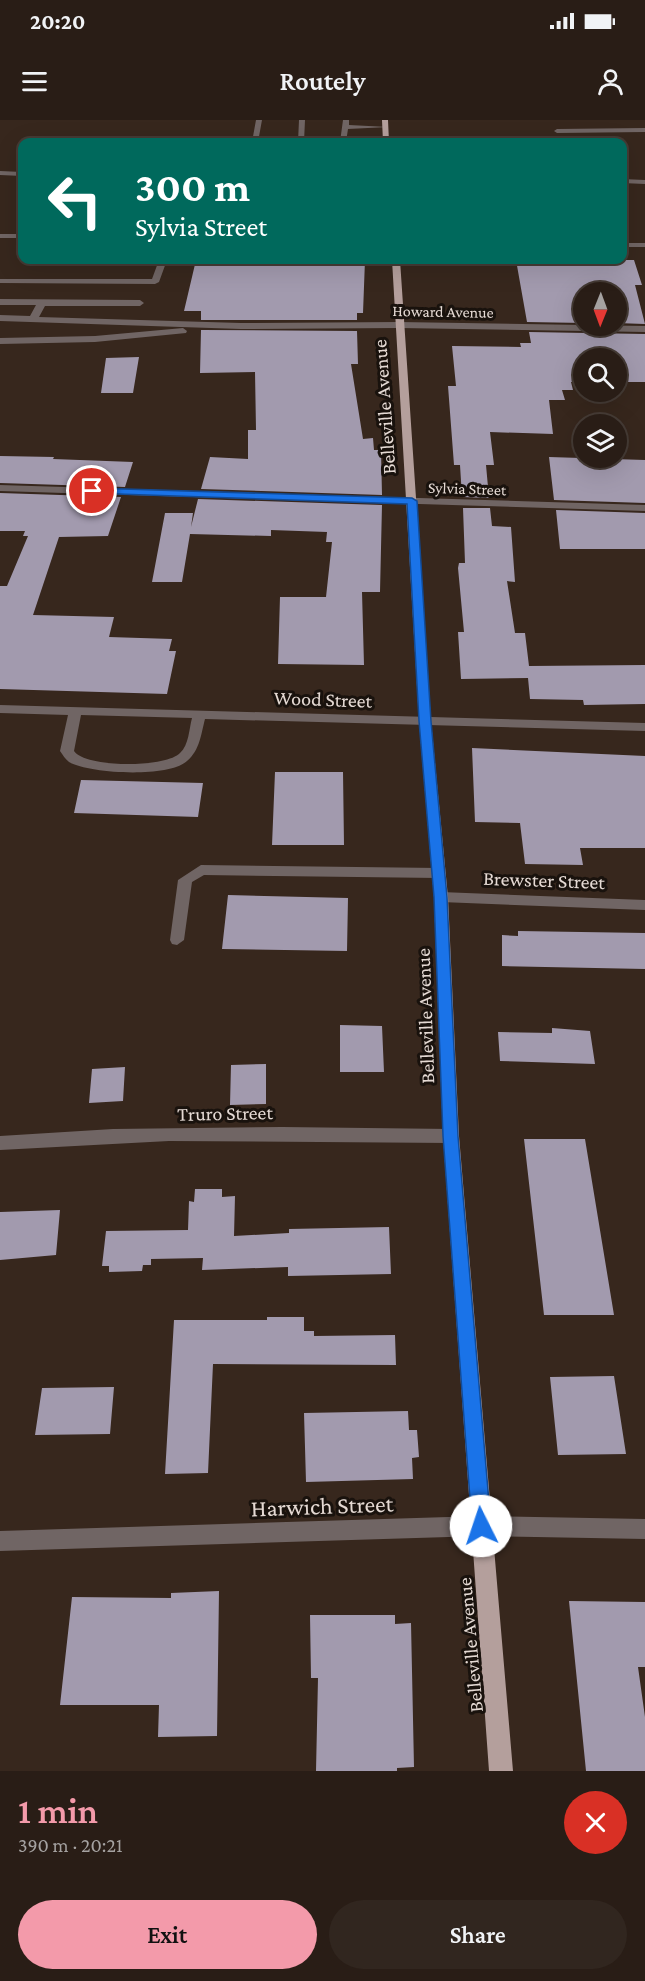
<!DOCTYPE html>
<html lang="en">
<head>
<meta charset="utf-8">
<style>
	:root { --surface:#291d16; --page:#31261f; --text:#f1f3f6; --muted:#a5a2a1; --line:#453b35; --accent:#f39aaa }
	body { margin:0; font-family:"Crimson Pro",serif; background:var(--page); color:var(--text); height:100vh; display:flex; flex-direction:column; font-size:22px; white-space:nowrap }
	* { box-sizing:border-box; margin:0 }
	p { font-size:20px; color:var(--muted) }
	.icon { flex:none; width:33px; height:33px; fill:none; stroke:currentColor; stroke-width:2; stroke-linecap:round; stroke-linejoin:round }
	.map { position:relative; height:1651px; overflow:hidden }
	.sheet { display:flex; flex-direction:column; background:var(--surface); flex:1 }
	.sheet>* { flex:none }
	.top-card { position:absolute; left:18px; top:18px; width:609px; height:126px; border-radius:12px; box-shadow:0 6px 24px #0002,0 0 0 2px var(--line); background:#00695c; color:#fff; overflow:hidden }
	.needle { width:39px; rotate:181deg }
	.buttons { position:absolute; left:573px; top:162px; display:grid; gap:12px }
	.buttons a { display:grid; place-items:center; width:54px; height:54px; border-radius:50%; background:var(--surface); box-shadow:0 6px 24px #0002,0 0 0 2px var(--line); font-size:30px }
	.pin { position:absolute; display:grid; place-items:center; width:51px; height:51px; color:#fff; margin:-26px; border:3px solid #fff; border-radius:50%; box-shadow:0 2px 6px #0007 }
	.me { position:absolute; width:66px; margin:-33px; rotate:356deg; stroke-linejoin:round; filter:drop-shadow(0 0 4px #0008) }
	.turn { display:flex; align-items:center; gap:21px; height:126px; padding:0 18px; font-size:27px }
	.turn .icon { width:78px; height:78px; stroke-width:2.5 }
	.turn b { display:block; font-size:42px; line-height:51px }
	.round { display:grid; place-items:center; flex:none; width:63px; height:63px; border-radius:32px; background:var(--page) }
	.overview { display:flex; align-items:center; justify-content:space-between; height:102px; padding:0 18px }
	h1 { font-size:36px; font-weight:600; line-height:45px; color:var(--accent) }
	.primary-button { display:flex; gap:12px; margin-top:auto; padding:12px 18px }
	.primary-button a { flex:1; height:69px; border-radius:36px; background:var(--accent); color:#111; font-size:24px; font-weight:600; line-height:69px; text-align:center }
	.primary-button a+a { background:var(--page); color:var(--text) }
	.status { display:flex; justify-content:space-between; align-items:center; height:42px; padding:0 30px; background:var(--surface); direction:ltr }
	.status svg { height:16px; fill:currentColor }
	header { display:flex; justify-content:space-between; align-items:center; height:78px; padding:0 18px; background:var(--surface); font-size:27px; font-weight:600 }
	.map>svg:first-child { display:block }
</style>
</head>
<body>
<div class="status"><b>20:20</b><svg viewBox="0 0 49 12"><path d="M0 12V9h3v3zM5 12V6h3v6zM10 12V3h3v9zM15 12V0h3v12zM26 1h20v11H26zM47 4h2v5h-2z"/></svg></div>
<header><svg class="icon" aria-label="menu" viewBox="0 0 24 24"><path d="M4 6h16M4 12h16M4 18h16"/></svg>Routely<svg class="icon" aria-label="person" viewBox="0 0 24 24"><circle cx="12" cy="8" r="4"/><path d="M4 21q1-7 8-7t8 7"/></svg></header>
<div class="map">
<svg width="645" height="1651" viewBox="0 0 645 1651">
	<rect width="100%" height="100%" fill="#37271d"/>
	<path fill="#a29aae" d="M196,140H365L363,193H357V200H201V191H184Z
		M516,140H634L642,165H635L645,204L616,203V172H584V203L527,202Z
		M201,210L357,211L358,244H351L363,319L373,318L374,330H381L382,375L201,369L210,337L248,339V310H256L255,252L200,253Z
		M529,212L645,214V262H616V238H584V262H571L573,270H562L565,280H549L553,314L490,312L494,345H486L489,378L462,377L460,345H454L448,266H456L452,226L521,227L520,223H531Z
		M139,237L133,273H101L106,238Z
		M0,336L54,337L53,339L133,342L125,367L0,363Z
		M549,337L645,340V383L554,380Z
		M0,373L121,377L108,416L59,417L33,495L114,497L109,517L172,519L169,531H176L167,574L0,569V466H7L28,416H23L25,411H0Z
		M198,379L382,385L380,472H362L364,545L278,544L280,477H326L332,422H326L327,412L271,410V416L190,414L182,462H152L165,393H193L191,407Z
		M463,388H490L492,406L511,407L515,462L507,461L515,513H525L529,546L645,545V584L584,585L583,580L530,579L528,558L461,559L458,512H464L458,448L459,443H465Z
		M556,390L645,393V429H560Z
		M472,628L645,636V728H580L583,745L525,744L520,703L475,702Z
		M275,652H343L344,725H272Z
		M81,660L203,663L198,697L74,693Z
		M228,775L348,778L347,831L222,829Z
		M518,811L645,813V849L502,846V815L518,816Z
		M340,905L382,906L384,952H340Z
		M552,908L590,911L595,944L500,941L498,912L552,913Z
		M266,944V984L230,985L231,945Z
		M125,947L123,981L89,983L92,949Z
		M524,1019H585L614,1195H544Z
		M195,1069H222V1077L235,1076L234,1116L289,1113V1109L389,1107L391,1154L288,1156V1147L202,1150L203,1138L151,1139V1145H143L142,1151L109,1152V1146H102L106,1111L188,1110L189,1081L194,1082Z
		M60,1090L56,1135L0,1140V1092Z
		M267,1197H304V1211H314V1216L395,1215L396,1245L213,1244L208,1353L165,1354L174,1200H267Z
		M614,1256L626,1334L558,1335L550,1257Z
		M114,1267L110,1314L35,1315L42,1268Z
		M408,1291L409,1310H417L419,1337L412,1338L413,1359L306,1362L304,1293Z
		M219,1471L217,1616L158,1617L159,1585H60L72,1477L171,1478V1473Z
		M569,1481L645,1482V1547H638L645,1597V1651H586Z
		M310,1495H395V1504L411,1503L414,1647L397,1648V1651H316L318,1558H311Z"/>
	<g fill="none" stroke-linecap="round" stroke-linejoin="round">
		<path fill="#706564" fill-rule="evenodd" d="M256,0H262L258,22H252Z
			M299,0H305L304,22H298Z
			M343,0H349V5L388,7L348,9L346,22H340Z
			M645,8V12L557,13L554,11L557,9Z
			M0,51L22,52V56L0,55Z
			M622,59L645,60V64L622,63Z
			M0,114H22V118H0Z
			M622,123H645V127H622Z
			M159,140H167L159,162L155,164L0,163V159H152Z
			M0,179L140,180L144,183L140,186H45L39,197L241,203L399,202L645,206V212L399,208L241,209L0,201V195L30,196L36,185H0Z
			M183,208L187,211L186,213L95,222L0,224V218L95,216Z
			M0,365L645,385V391L0,371Z
			M0,585L645,603V611L205,599C201,614 200,630 187,641C169,658 90,654 69,642C65,639 63,635 60,631L68,595L0,593ZM81,595L192,598C189,609 189,625 180,633C166,648 85,648 74,631Z
			M201,745L439,748L446,753L439,758L204,755L192,762L184,820L177,825L172,824L170,820L178,760Z
			M441,772L645,780V790L441,782L434,777Z
			M282,1007L451,1009L457,1011L459,1016L457,1021L451,1023L169,1021L0,1030V1016L113,1009Z
			M481,1396L645,1399V1419L481,1416L0,1431V1411Z"/>
		<path fill="#b49f9c" fill-rule="evenodd" d="M382,0H388L389,22H383Z
			M392,140H400L431,601L448,777L459,1016L513,1651H489L443,1016L434,777L419,601Z"/>
	</g>
	<path fill="#1a73e8" stroke="#114b97" stroke-width="1.5" d="M92,368L412,378L417,381L431,601L447,777L458,1016L491,1406L488,1413L481,1415L474,1413L472,1406L443,1016L434,777L419,601L407,384L88,373V369Z"/>
	<g text-anchor="middle" stroke-width="6" stroke-linejoin="round" paint-order="stroke">
		<g font-size="16" fill="#e5dad4" stroke="#19120d">
			<text transform="translate(443 191) rotate(1)" y="6">Howard Avenue</text>
			<text transform="translate(467 368) rotate(2)" y="6">Sylvia Street</text>
		</g>
		<g font-size="20" fill="#e5dad4" stroke="#19120d">
			<text transform="translate(384 287) rotate(-94)" y="7">Belleville Avenue</text>
			<text transform="translate(323 579) rotate(2)" y="7">Wood Street</text>
			<text transform="translate(544 760) rotate(2)" y="7">Brewster Street</text>
			<text transform="translate(425 896) rotate(-92)" y="7">Belleville Avenue</text>
			<text transform="translate(225 993) rotate(-1)" y="7">Truro Street</text>
			<text transform="translate(470 1525) rotate(-95)" y="7">Belleville Avenue</text>
		</g>
		<g font-size="24" fill="#e5dad4" stroke="#19120d">
			<text transform="translate(322 1386) rotate(-2)" y="8">Harwich Street</text>
		</g>
	</g>
</svg>
<div class="buttons">
<a><svg class="needle" viewBox="-14 -14 28 28"><path d="M0-13l5 13h-10z" fill="#e53935"/><path d="M0 13l5-13h-10z" fill="#a5a2a1"/></svg></a>
<a><svg class="icon" aria-label="search" viewBox="0 0 24 24"><circle cx="10" cy="10" r="6"/><path d="M15 15l6 6"/></svg></a>
<a><svg class="icon" aria-label="layers" viewBox="0 0 24 24"><path d="M12 4l9 5-9 5-9-5zM3 14l9 5 9-5"/></svg></a>
</div>
<div class="pin" style="left:92px;top:371px;background:#d93025"><svg class="icon" aria-label="arrive" viewBox="0 0 24 24"><path d="M6 21V4h12l-3 4 3 4H6"/></svg></div>
<svg class="me" style="left:481px;top:1406px" viewBox="-20 -20 40 40"><circle r="19" fill="#fff"/><path d="M0-13L10 11 0 6-10 11z" fill="#1a73e8"/></svg>
<div class="top-card">
<div class="turn"><svg class="icon" aria-label="left" viewBox="0 0 24 24"><path d="M17 20v-9H6M10 6l-5 5 5 5"/></svg><div><b>300 m</b>Sylvia Street</div></div>
</div>
</div>
<section class="sheet">
<div class="overview"><div><h1>1 min</h1><p>390 m · 20:21</p></div><a class="round" style="background:#d93025;color:#fff"><svg class="icon" aria-label="close" viewBox="0 0 24 24"><path d="M6 6l12 12M18 6L6 18"/></svg></a></div>
<div class="primary-button"><a>Exit</a><a>Share</a></div>
</section>
</body>
</html>
